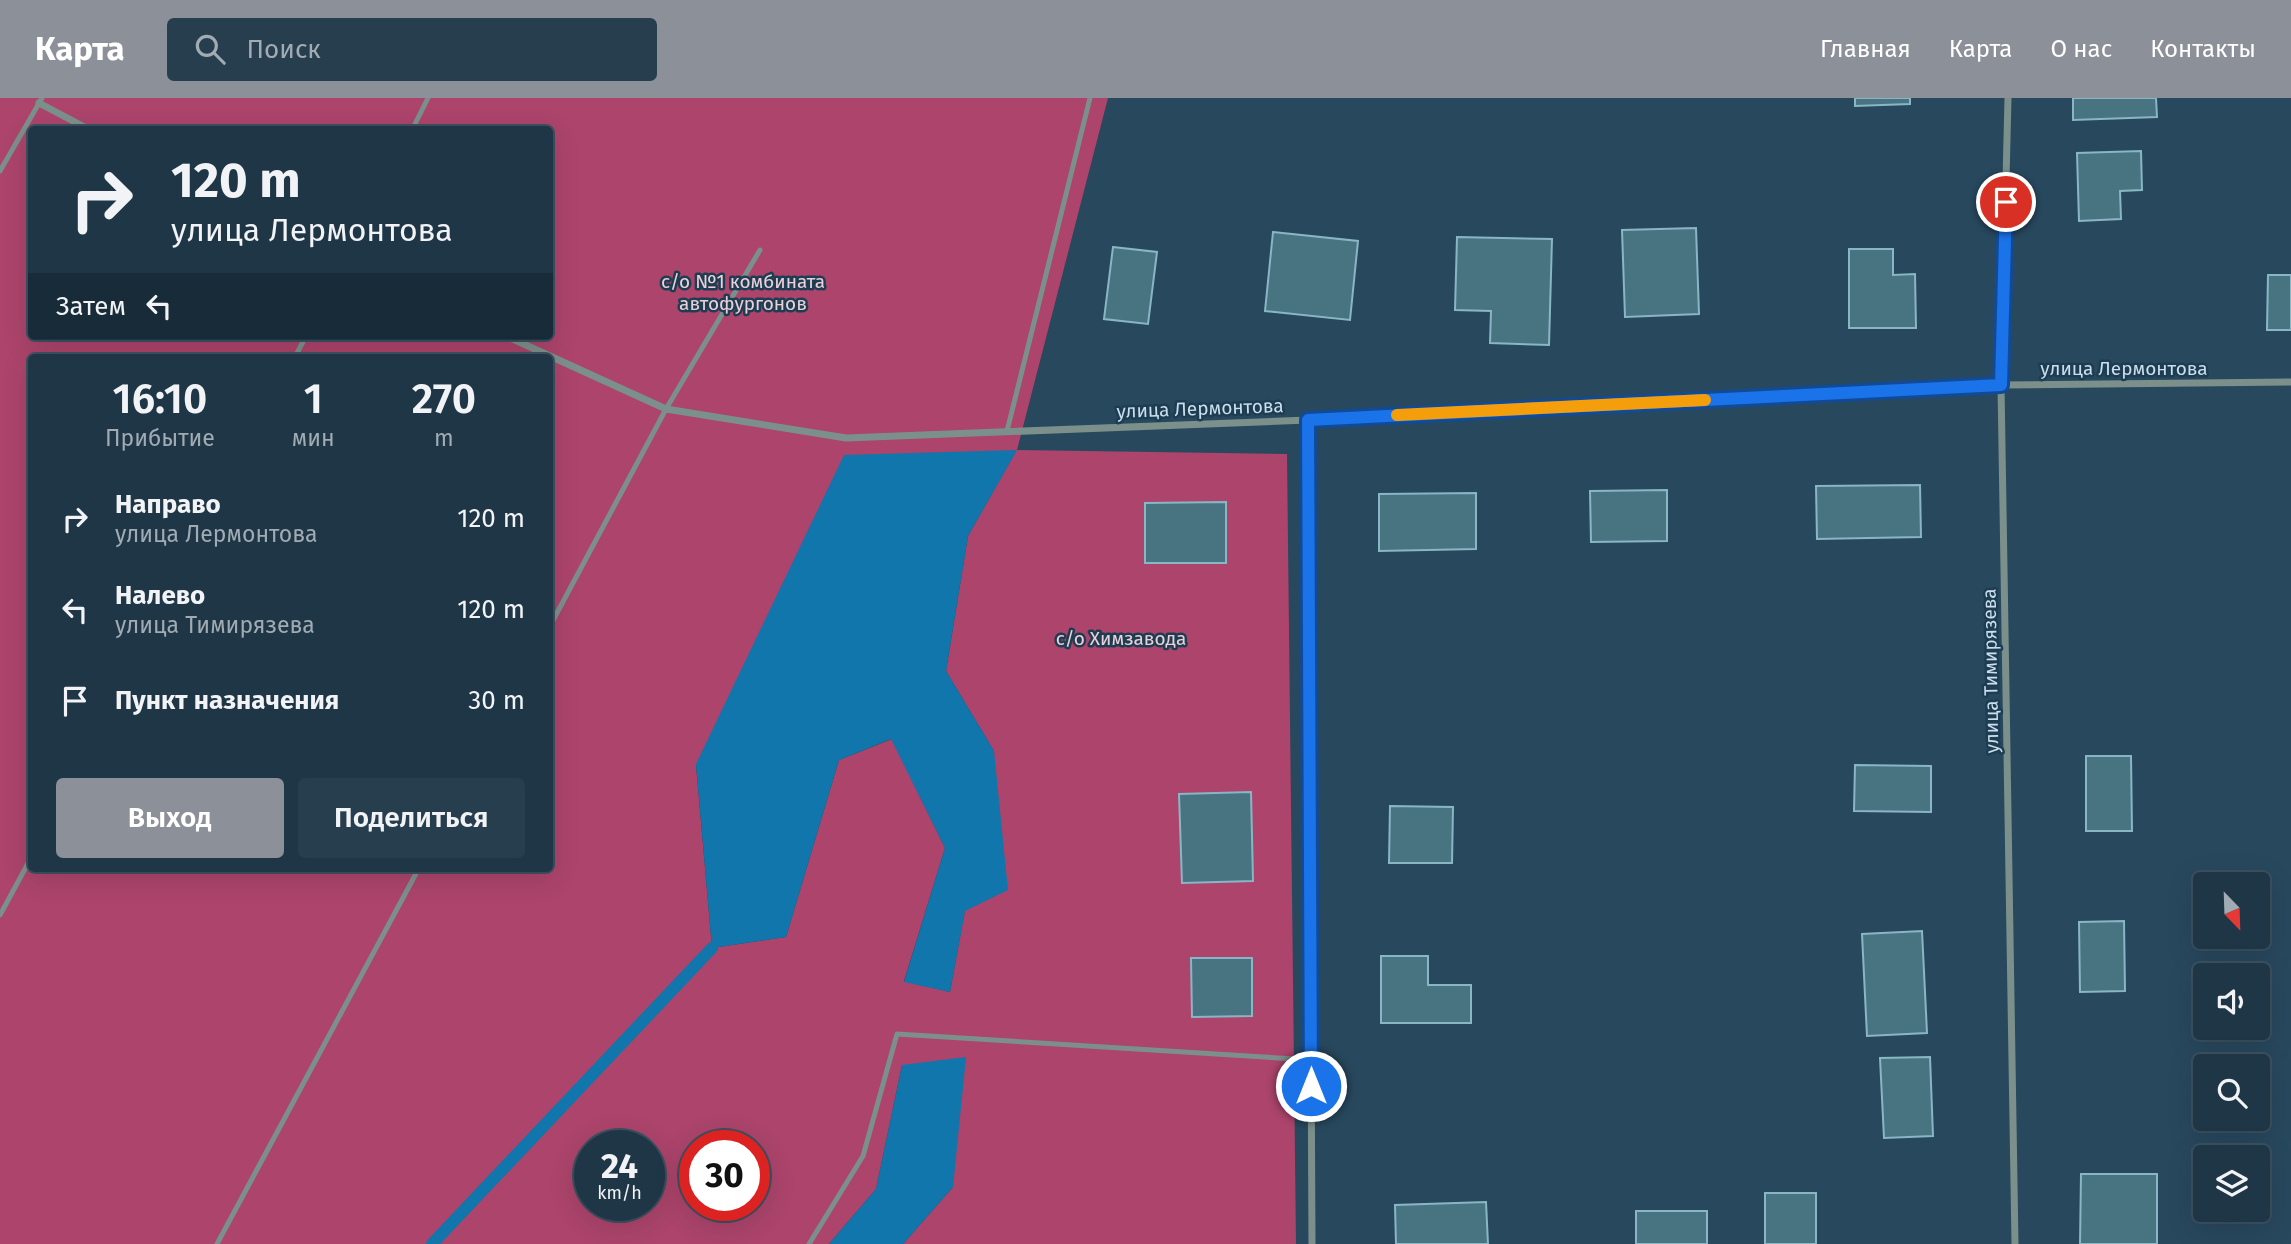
<!DOCTYPE html>
<html lang="ru">
<head>
<meta charset="utf-8">
<style>
	:root { --surface:#1e3646; --page:#263e4d; --text:#f1f3f6; --muted:#a1abb3; --line:#3c505f; --accent:#8c9099 }
	body { margin:0; font-family:"Fira Sans",sans-serif; background:var(--page); color:var(--text); height:100vh; display:flex; flex-direction:column; font-size:26px; white-space:nowrap }
	* { box-sizing:border-box; margin:0 }
	p { font-size:23px; color:var(--muted) }
	.icon { flex:none; width:38px; height:38px; fill:none; stroke:currentColor; stroke-width:2; stroke-linecap:round; stroke-linejoin:round }
	.map { position:relative; flex:1; overflow:hidden }
	.panel { position:absolute; left:28px; top:256px; width:525px; height:518px; display:flex; flex-direction:column; background:var(--surface); border-radius:7px; box-shadow:0 7px 28px #0002,0 0 0 2px var(--line) }
	.panel>* { flex:none }
	.top-card { position:absolute; left:28px; top:28px; width:525px; height:214px; border-radius:7px; box-shadow:0 7px 28px #0002,0 0 0 2px var(--line); background:#1e3646; color:var(--text); overflow:hidden }
	.needle { width:46px; rotate:157deg }
	.buttons { position:absolute; left:2193px; top:774px; display:grid; gap:14px }
	.buttons a { display:grid; place-items:center; width:77px; height:77px; border-radius:7px; background:var(--surface); box-shadow:0 7px 28px #0002,0 0 0 2px var(--line); font-size:35px }
	.speed { position:absolute; left:574px; top:1032px; display:flex; gap:14px; font-size:35px; font-weight:700; text-align:center }
	.speed>* { display:grid; place-content:center; width:91px; height:91px; border-radius:50%; background:var(--surface); box-shadow:0 7px 28px #0002,0 0 0 2px var(--line); line-height:1 }
	.speed small { font-size:18px; font-weight:400 }
	.speed .limit { border:10px solid #d22; background:#fff; color:#111 }
	.pin { position:absolute; display:grid; place-items:center; width:60px; height:60px; color:#fff; margin:-30px; border:4px solid #fff; border-radius:50%; box-shadow:0 2px 7px #0007 }
	.me { position:absolute; width:77px; margin:-38px; rotate:0deg; stroke-linejoin:round; filter:drop-shadow(0 0 5px #0008) }
	.turn { display:flex; align-items:center; gap:24px; height:147px; padding:0 28px; font-size:32px }
	.turn .icon { width:91px; height:91px; stroke-width:2.5 }
	.turn b { display:block; font-size:49px; line-height:60px }
	.then { display:flex; align-items:center; height:66px; padding:0 28px; background:#0003; gap:14px; font-size:26px }
	.eta { display:flex; justify-content:space-evenly; align-items:center; height:119px; text-align:center }
	.eta b { font-size:42px; font-weight:600; line-height:49px }
	.primary-button { display:flex; gap:14px; margin-top:auto; padding:14px 28px }
	.primary-button a { flex:1; height:80px; border-radius:7px; background:var(--accent); color:#fff; font-size:28px; font-weight:600; line-height:80px; text-align:center }
	.primary-button a+a { background:var(--page); color:var(--text) }
	ul { padding:0; list-style:none }
	li { display:flex; align-items:center; gap:21px; height:91px; padding:0 28px }
	li div { flex:1 }
	li b { display:block; font-size:26px }
	li em { font-style:normal }
	header { display:flex; align-items:center; gap:42px; box-sizing:border-box; height:98px; padding:0 35px; background:var(--accent); color:#fff }
	header strong { font-size:33px }
	nav { display:flex; gap:38px; margin-inline-start:auto; font-size:24px }
	.search { width:490px; height:63px; background:var(--page); display:flex; align-items:center; gap:18px; box-sizing:border-box; padding:0 24px; border-radius:7px; color:var(--muted); font-size:26px }
	.map>svg:first-child { display:block }
</style>
</head>
<body>
<header>
<strong>Карта</strong>
<div class="search"><svg class="icon" aria-label="search" viewBox="0 0 24 24"><circle cx="10" cy="10" r="6"/><path d="M15 15l6 6"/></svg>Поиск</div>
<nav><a>Главная</a><a>Карта</a><a>О нас</a><a>Контакты</a></nav>
</header>
<div class="map">
<svg width="2291" height="1146" viewBox="0 0 2291 1146">
	<rect width="100%" height="100%" fill="#28485e"/>
	<path fill="#ac446b" fill-rule="evenodd" d="M0,0H1108L1017,352L1287,356L1296,1146H903L953,1089L902,967L876,1091L829,1146H0ZM32,32H550V238H32ZM32,259H550V770H32ZM1016,353L968,438L946,573L994,653L950,894L904,883L945,750L892,641L839,662L786,839L712,850L696,667ZM590,1048H649V1108H590ZM695,1048H754V1108H695Z"/>
	<path fill="#1076ab" d="M1017,352L968,438L946,573L994,653L1008,792L965,813L950,894L904,884L945,750L891,641L839,662L786,839L712,850L696,666L844,357Z
		M966,959L953,1089L903,1146H829L876,1091L902,967Z"/>
	<g fill="none" stroke-linecap="round" stroke-linejoin="round">
		<path stroke="#1076ab" stroke-width="12" d="M432,1146L712,850"/>
	</g>
	<path fill="#487482" stroke="#88b6c5" stroke-width="2" d="M1855,0H1910V6L1855,8Z
		M2073,0H2156L2157,19L2073,22Z
		M2141,53L2142,92L2120,93L2121,121L2079,123L2077,55Z
		M1696,130L1699,216L1625,219L1622,132Z
		M1273,134L1358,143L1350,222L1265,213Z
		M1457,139L1552,141L1549,247L1490,245L1491,213L1455,212Z
		M1113,149L1157,154L1148,226L1104,221Z
		M1849,151H1893V177L1915,176L1916,230H1849Z
		M2268,177H2291V232H2267Z
		M1920,387L1921,439L1817,441L1816,388Z
		M1667,392V443L1591,444L1590,393Z
		M1476,395V451L1379,453V396Z
		M1226,404V465H1145V405Z
		M2086,658H2131L2132,733H2086Z
		M1855,667L1931,668V714L1854,713Z
		M1251,694L1253,783L1182,785L1179,696Z
		M1390,708L1453,709L1452,765H1389Z
		M2124,823L2125,893L2080,894L2079,824Z
		M1922,833L1927,935L1867,938L1862,836Z
		M1381,858H1428V887H1471V925H1381Z
		M1191,860H1252V918L1192,919Z
		M1930,959L1933,1038L1884,1040L1880,960Z
		M2081,1076H2157V1146H2080Z
		M1765,1095H1816V1146H1765Z
		M1486,1104L1488,1146H1396L1395,1107Z
		M1636,1113H1707V1146H1636Z"/>
	<g fill="none" stroke-linecap="round" stroke-linejoin="round">
		<path stroke="#7c908b" stroke-width="5" d="M412,32L428,0
			M0,73L42,0
			M295,259L306,238
			M1007,333L1090,0
			M550,528L666,311L760,152
			M0,817L32,758
			M217,1146L419,770
			M809,1146L863,1058L897,936L1311,962"/>
		<path stroke="#7c908b" stroke-width="7" d="M2008,0L2001,287L2015,1146
			M39,5L90,32
			M506,238L666,311L846,340L1308,322L2001,287L2291,284
			M1308,322L1312,1146"/>
	</g>
	<g fill="none" stroke-linecap="round" stroke-linejoin="round">
		<defs>
			<path id="route" d="M1311,988L1308,322L2001,287L2006,104"/>
		</defs>
		<use href="#route" stroke="#114b97" stroke-width="18"/>
		<use href="#route" stroke="#1a73e8" stroke-width="12"/>
		<path stroke="#f59e0b" stroke-width="12" d="M1397,317L1705,302"/>
	</g>
	<g text-anchor="middle" stroke-width="5" stroke-linejoin="round" paint-order="stroke">
		<g font-size="19" fill="#edcfd7" stroke="#1d3d53">
			<text x="743" y="190">с/о №1 комбината<tspan x="743" dy="22">автофургонов</tspan></text>
			<text x="1121" y="547">с/о Химзавода</text>
		</g>
		<g font-size="19" fill="#ccdeeb" stroke="#1d3d53">
			<text x="2124" y="277">улица Лермонтова</text>
			<text transform="translate(1200 310) rotate(-2)" y="7">улица Лермонтова</text>
			<text transform="translate(1990 573) rotate(-91)" y="7">улица Тимирязева</text>
		</g>
	</g>
</svg>
<div class="buttons">
<a><svg class="needle" viewBox="-14 -14 28 28"><path d="M0-13l5 13h-10z" fill="#e53935"/><path d="M0 13l5-13h-10z" fill="#a1abb3"/></svg></a>
<a><svg class="icon" aria-label="sound" viewBox="0 0 24 24"><path d="M4 9h4l5-4v14l-5-4H4zM17 9q2 3 0 6"/></svg></a>
<a><svg class="icon" aria-label="search" viewBox="0 0 24 24"><circle cx="10" cy="10" r="6"/><path d="M15 15l6 6"/></svg></a>
<a><svg class="icon" aria-label="layers" viewBox="0 0 24 24"><path d="M12 4l9 5-9 5-9-5zM3 14l9 5 9-5"/></svg></a>
</div>
<div class="speed"><div>24<small>km/h</small></div><div class="limit">30</div></div>
<div class="pin" style="left:2006px;top:104px;background:#d93025"><svg class="icon" aria-label="arrive" viewBox="0 0 24 24"><path d="M6 21V4h12l-3 4 3 4H6"/></svg></div>
<svg class="me" style="left:1311px;top:988px" viewBox="-20 -20 40 40"><circle r="17" fill="#1a73e8" stroke="#fff" stroke-width="3"/><path d="M0-11L8 9 0 5-8 9z" fill="#fff"/></svg>
<div class="top-card">
<div class="turn"><svg class="icon" aria-label="right" viewBox="0 0 24 24"><path d="M7 20v-9h11M14 6l5 5-5 5"/></svg><div><b>120 m</b>улица Лермонтова</div></div>
<div class="then">Затем<svg class="icon" aria-label="left" viewBox="0 0 24 24"><path d="M17 20v-9H6M10 6l-5 5 5 5"/></svg></div>
</div>
<section class="panel">
<div class="eta">
<div><b>16:10</b><p>Прибытие</p></div>
<div><b>1</b><p>мин</p></div>
<div><b>270</b><p>m</p></div>
</div>
<ul>
<li><svg class="icon" aria-label="right" viewBox="0 0 24 24"><path d="M7 20v-9h11M14 6l5 5-5 5"/></svg><div><b>Направо</b><p>улица Лермонтова</p></div><em>120 m</em></li>
<li><svg class="icon" aria-label="left" viewBox="0 0 24 24"><path d="M17 20v-9H6M10 6l-5 5 5 5"/></svg><div><b>Налево</b><p>улица Тимирязева</p></div><em>120 m</em></li>
<li><svg class="icon" aria-label="arrive" viewBox="0 0 24 24"><path d="M6 21V4h12l-3 4 3 4H6"/></svg><div><b>Пункт назначения</b></div><em>30 m</em></li>
</ul>
<div class="primary-button"><a>Выход</a><a>Поделиться</a></div>
</section>
</div>
</body>
</html>
